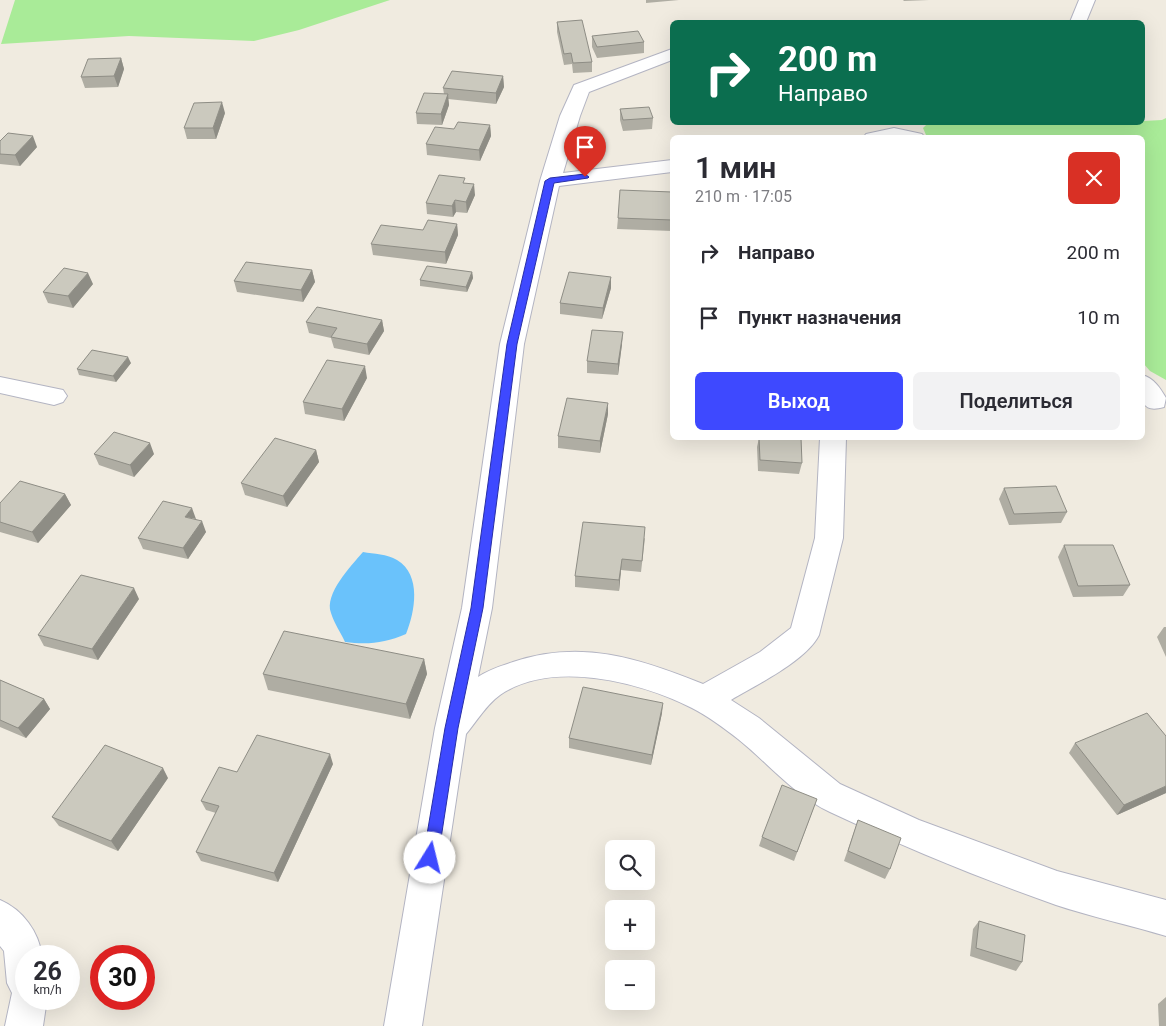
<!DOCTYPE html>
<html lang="ru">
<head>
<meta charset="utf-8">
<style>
	:root { --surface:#fff; --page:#f2f2f3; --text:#2b2b33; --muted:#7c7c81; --accent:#3e49ff }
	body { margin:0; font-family:Roboto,sans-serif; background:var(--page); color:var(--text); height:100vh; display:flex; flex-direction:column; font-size:19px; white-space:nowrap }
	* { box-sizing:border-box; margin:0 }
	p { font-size:16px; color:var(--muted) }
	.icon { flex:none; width:28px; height:28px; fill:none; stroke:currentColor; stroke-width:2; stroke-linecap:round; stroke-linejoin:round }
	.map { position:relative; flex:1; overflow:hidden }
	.sheet { position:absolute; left:670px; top:135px; width:475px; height:305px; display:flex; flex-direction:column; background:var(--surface); border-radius:8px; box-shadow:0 5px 20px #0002 }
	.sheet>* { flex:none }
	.top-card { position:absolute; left:670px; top:20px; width:475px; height:105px; border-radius:8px; box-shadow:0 5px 20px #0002; background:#0b6e4f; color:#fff; overflow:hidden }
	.controls { position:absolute; left:605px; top:840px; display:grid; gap:10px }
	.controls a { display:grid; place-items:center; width:50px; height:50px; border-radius:8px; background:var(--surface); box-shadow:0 5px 20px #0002; font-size:25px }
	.speed { position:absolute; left:15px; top:945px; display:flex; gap:10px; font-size:25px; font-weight:700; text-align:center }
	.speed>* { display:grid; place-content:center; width:65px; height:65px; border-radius:50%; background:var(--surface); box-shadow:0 5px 20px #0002; line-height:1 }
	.speed small { font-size:12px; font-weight:400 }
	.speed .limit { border:8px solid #d22; background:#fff; color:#111 }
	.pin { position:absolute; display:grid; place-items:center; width:42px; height:42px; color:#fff; margin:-51px -21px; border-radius:50% 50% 50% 0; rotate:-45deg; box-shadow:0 0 5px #0007 }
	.pin .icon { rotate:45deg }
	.me { position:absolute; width:55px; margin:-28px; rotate:9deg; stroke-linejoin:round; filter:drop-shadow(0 0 4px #0008) }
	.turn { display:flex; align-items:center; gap:18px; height:105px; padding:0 25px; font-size:22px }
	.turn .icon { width:65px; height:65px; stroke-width:2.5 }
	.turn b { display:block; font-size:35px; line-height:42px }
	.round { display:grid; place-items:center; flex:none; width:52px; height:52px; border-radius:8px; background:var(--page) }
	.head { display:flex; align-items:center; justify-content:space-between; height:85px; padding:0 25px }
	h1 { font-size:30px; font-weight:600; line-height:38px }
	.action { display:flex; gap:10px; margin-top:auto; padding:10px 25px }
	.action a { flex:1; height:58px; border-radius:8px; background:var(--accent); color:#fff; font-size:20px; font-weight:600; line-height:58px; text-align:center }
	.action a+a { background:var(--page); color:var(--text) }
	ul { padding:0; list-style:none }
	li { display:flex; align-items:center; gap:15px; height:65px; padding:0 25px }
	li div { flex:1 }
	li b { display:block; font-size:19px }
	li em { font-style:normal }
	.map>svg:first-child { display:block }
</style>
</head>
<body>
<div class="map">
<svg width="1166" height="1026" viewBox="0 0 1166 1026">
	<rect width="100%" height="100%" fill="#f0ebe0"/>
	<path fill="#a9eb98" d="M15,0H390L299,30L254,41L129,36L1,44Z
		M1166,118V380L1150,371L1143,363L1142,138H940L926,135L923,128L929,122H1142L1143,121L1162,120Z"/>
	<path fill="#6ac2fb" d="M363,552C374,554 387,554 397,560C422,575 415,612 406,634C385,643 368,645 345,642C341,633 334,623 331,613C324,594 351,566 363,552Z"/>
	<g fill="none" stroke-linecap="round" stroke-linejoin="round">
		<defs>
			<path id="minor" d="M1079,0H1095L1086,22H1070Z
				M672,49V60L589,92L580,116L563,173L672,160V172L559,186L524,344L492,608L478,677C488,670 501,666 513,662C581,639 639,658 703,684L760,652L791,628L815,538L820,438H846L843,538L819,635C806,661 756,685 731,700L759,718L840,784L919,820L1057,871L1166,900V936C1130,925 1092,917 1056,905C979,878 904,847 830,812C795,796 768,763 738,739C724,728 708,716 692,708C641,682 552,659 500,695C486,705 477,721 466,734L422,1026H384L435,728L462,608L500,344L540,181L560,116L574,85Z
				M894,128L922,134L925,138H863L866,134Z
				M1142,375C1154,378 1160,388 1166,398L1164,407C1137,415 1142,393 1142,375Z
				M0,377L63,390L67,396L63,402L54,405L0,393Z
				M0,900C23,910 39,932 42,956H26V999H47L43,1026H5L12,993L7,983L4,951L0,946Z"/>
		</defs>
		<use href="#minor" stroke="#b3b4c2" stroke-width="2"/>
		<use href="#minor" fill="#fff" fill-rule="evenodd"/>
	</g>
	<path fill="#afada3" d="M646,0H679L646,3Z
		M903,0H929L904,1Z
		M557,22L592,62V72L573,73L572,64L564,65L557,32Z
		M592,36L644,42V53L597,58L592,47Z
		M121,58L124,69L118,87L85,88L81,77Z
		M503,76L504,87L496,104L448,99L449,105L442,125L417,124L416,113L444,94L443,88Z
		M620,109L653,118L652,129L623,131L620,120Z
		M225,113L216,139H187L184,128Z
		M490,125L491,136L480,161L427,155L426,144L454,129Z
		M0,141L37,147L20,166L0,164Z
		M465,183L475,195L467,213L456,212L453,217L427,214L426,203Z
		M672,216V231L617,229L618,218Z
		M457,224L458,235L446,264L373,255L371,244L423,230Z
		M312,270L315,282L303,302L237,292L234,281Z
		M472,272L473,278L467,292L420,286V280Z
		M611,277V288L602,319L560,314V303Z
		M93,284L73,308L48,303L43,292Z
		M382,320L384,331L369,355L334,348L331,338L309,333L306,322Z
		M622,344L618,375L587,373V361Z
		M131,363L116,382L79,375L77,369Z
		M367,378L344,421L305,414L303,402Z
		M608,414L600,453L558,448V436Z
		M759,438L802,463L799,474L758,471L757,447Z
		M316,450L319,462L287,507L245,495L241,483Z
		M94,454H154L134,477L99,465Z
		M1004,488L1067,512L1061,523L1009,525L999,499Z
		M65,494L71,505L38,543L0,532V503Z
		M196,519L206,532L188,559L143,549L138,538Z
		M645,538L641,572L621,570L619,591L575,587V576Z
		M1064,545L1130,585L1123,596L1073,597L1058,557Z
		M139,599L98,660L44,646L38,635Z
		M1164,627H1166V657L1157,637Z
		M424,659L427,674L410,719L268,690L263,674Z
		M0,680L44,699L50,709L26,738L0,727Z
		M662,713L651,765L569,748V738Z
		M1075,743L1166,793L1117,815L1069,753Z
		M333,764L278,882L201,861L196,852L216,813L206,810L201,801L237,772Z
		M168,778L118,851L59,826L52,817Z
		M817,799L794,861L759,846L762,837Z
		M858,820L890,869L885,879L844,861Z
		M979,921L1022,962L1016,971L970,956L973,929Z
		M1166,997V1026H1159L1158,1004Z"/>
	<path fill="#8e8d85" d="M121,58L124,69L118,87L114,76Z
		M503,76L504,87L496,104V93Z
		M448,94L449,105L442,125L441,114Z
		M222,102L225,113L216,139L213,128Z
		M490,125L491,136L480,161L479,150Z
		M33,136L37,147L20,166L15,155Z
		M474,184L475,195L467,213L466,202Z
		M455,200L456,212L453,217L452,206Z
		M457,224L458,235L446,264L445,252Z
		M312,270L315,282L303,302L301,290Z
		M472,272L473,278L467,292L466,287Z
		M88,273L93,284L73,308L68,296Z
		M611,277V288L602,319L603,308Z
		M382,320L384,331L369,355L367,344Z
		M623,332L622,344L618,375V364Z
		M128,357L131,363L116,382L113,376Z
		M365,366L367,378L344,421L342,409Z
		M608,403V414L600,453V441Z
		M150,443L154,454L134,477L130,465Z
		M316,450L319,462L287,507L283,496Z
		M65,494L71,505L38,543L32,532Z
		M192,508L196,519L185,517Z
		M202,521L206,532L188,559L183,548Z
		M622,559L621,570L619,591V580Z
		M134,588L139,599L98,660L92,649Z
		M424,659L427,674L410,719L406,704Z
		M44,699L50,709L26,738L18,728Z
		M663,703L662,713L651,765L652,755Z
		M330,754L333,764L278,882L274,873Z
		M163,768L168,778L118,851L111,841Z
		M1166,786V793L1117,815L1124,805Z"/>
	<path fill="#cbc9be" stroke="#8e8d85" d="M582,20L592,62L573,63L571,53L564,54L557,22Z
		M638,31L644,42L597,47L592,36Z
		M121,58L114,76L81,77L88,59Z
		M452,71L503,76L496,93L443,88Z
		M424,93L448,94L441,114L416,113Z
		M222,102L213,128H184L194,103Z
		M649,107L653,118L623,120L620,109Z
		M458,122L490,125L479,150L426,144L435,127L454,129Z
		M8,133L33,136L15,155L0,154V141Z
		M439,175L465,178L463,183L474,184L466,202L455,200L452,206L426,203Z
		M620,190L672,192V220L618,218Z
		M428,220L457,224L445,252L371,244L381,225L423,230Z
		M246,262L312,270L301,290L234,281Z
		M427,266L472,272L466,287L420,280Z
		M64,268L88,273L68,296L43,292Z
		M569,272L611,277L603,308L560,303Z
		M317,307L382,320L367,344L331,337L337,328L306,322Z
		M592,330L623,332L618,364L587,361Z
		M92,350L128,357L113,376L77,369Z
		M327,360L365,366L342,409L303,402Z
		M567,398L608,403L600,441L558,436Z
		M114,432L150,443L130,465L94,454Z
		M275,438L316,450L283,496L241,483Z
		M759,438H801L802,463L760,460Z
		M20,481L65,494L32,532L0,522V503Z
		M1056,486L1067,512L1014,514L1004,488Z
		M163,501L192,508L185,517L202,521L183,548L138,538Z
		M583,522L645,527L642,561L622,559L619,580L575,576Z
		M1064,545H1113L1130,585L1078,586Z
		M81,575L134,588L92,649L38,635Z
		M284,631L424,659L406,704L263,674Z
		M0,680L44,699L18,728L0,720Z
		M583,687L663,703L652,755L569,738Z
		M1147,713L1166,736V786L1124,805L1075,743Z
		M257,735L330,754L274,873L196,852L219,806L201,801L219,767L237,772Z
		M105,745L163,768L111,841L52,817Z
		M782,785L817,799L797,852L762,837Z
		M858,820L901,838L890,869L848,851Z
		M979,921L1025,935L1022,962L976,948Z"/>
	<path fill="#3e49ff" stroke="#282fa6" d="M585,174L589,177L588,178L554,183L517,344L483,608L458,728L438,858L436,863L430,865L425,863L423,858L445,728L471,608L507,344L545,181L550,178Z"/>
</svg>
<div class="controls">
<a><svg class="icon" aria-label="search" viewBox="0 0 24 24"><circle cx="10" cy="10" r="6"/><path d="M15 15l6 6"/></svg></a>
<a>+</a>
<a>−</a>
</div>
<div class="speed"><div>26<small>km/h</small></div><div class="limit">30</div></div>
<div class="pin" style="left:585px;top:177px;background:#d93025"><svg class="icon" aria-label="arrive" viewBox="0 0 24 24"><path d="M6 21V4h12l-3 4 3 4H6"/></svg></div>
<svg class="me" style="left:430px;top:858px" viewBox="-20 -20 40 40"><circle r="19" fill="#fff"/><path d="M0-13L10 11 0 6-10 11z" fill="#3e49ff"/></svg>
<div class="top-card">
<div class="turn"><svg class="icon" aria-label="right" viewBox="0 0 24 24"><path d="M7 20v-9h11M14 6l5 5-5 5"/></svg><div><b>200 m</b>Направо</div></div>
</div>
<section class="sheet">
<div class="head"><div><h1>1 мин</h1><p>210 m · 17:05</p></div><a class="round" style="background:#d93025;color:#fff"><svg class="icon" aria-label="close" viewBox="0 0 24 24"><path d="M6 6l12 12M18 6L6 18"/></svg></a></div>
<ul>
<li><svg class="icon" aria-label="right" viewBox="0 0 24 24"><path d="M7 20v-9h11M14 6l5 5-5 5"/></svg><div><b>Направо</b></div><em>200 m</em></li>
<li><svg class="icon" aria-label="arrive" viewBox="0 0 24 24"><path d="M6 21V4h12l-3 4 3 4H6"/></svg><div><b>Пункт назначения</b></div><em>10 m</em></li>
</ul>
<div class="action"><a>Выход</a><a>Поделиться</a></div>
</section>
</div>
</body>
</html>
